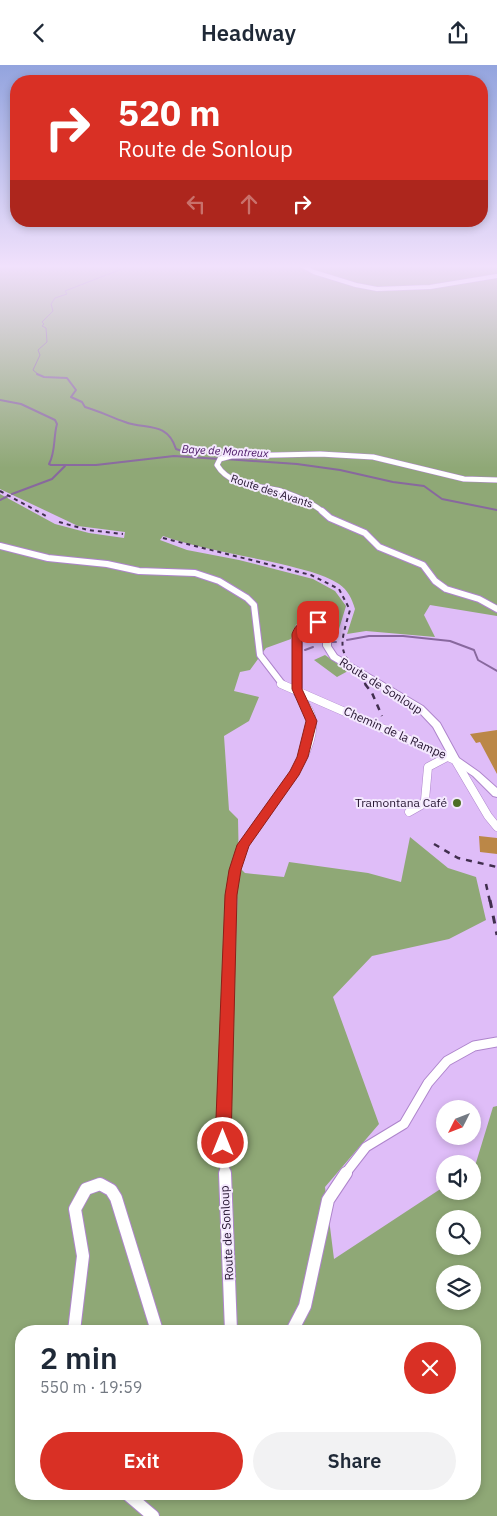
<!DOCTYPE html>
<html lang="en">
<head>
<meta charset="utf-8">
<style>
	:root { --surface:#fff; --page:#f2f2f3; --text:#1f2937; --muted:#747a83; --accent:#d93025 }
	body { margin:0; font-family:"IBM Plex Sans",sans-serif; background:var(--page); color:var(--text); height:100vh; display:flex; flex-direction:column; font-size:19px; white-space:nowrap }
	* { box-sizing:border-box; margin:0 }
	p { font-size:16px; color:var(--muted) }
	.icon { flex:none; width:28px; height:28px; fill:none; stroke:currentColor; stroke-width:2; stroke-linecap:round; stroke-linejoin:round }
	.map { position:relative; flex:1; overflow:hidden }
	.drawer { position:absolute; left:15px; top:1260px; width:466px; height:175px; display:flex; flex-direction:column; background:var(--surface); border-radius:20px; box-shadow:0 2px 8px #0003 }
	.drawer>* { flex:none }
	.guide { position:absolute; left:10px; top:10px; width:478px; height:152px; border-radius:20px; box-shadow:0 2px 8px #0003; background:#d93025; color:#fff; overflow:hidden }
	.needle { width:32px; rotate:228deg }
	.tools { position:absolute; left:436px; top:1035px; display:grid; gap:10px }
	.tools a { display:grid; place-items:center; width:45px; height:45px; border-radius:50%; background:var(--surface); box-shadow:0 2px 8px #0003; font-size:25px }
	.pin { position:absolute; display:grid; place-items:center; width:42px; height:42px; color:#fff; margin:-21px; border-radius:10px; box-shadow:0 2px 8px #0006 }
	.me { position:absolute; width:55px; margin:-28px; rotate:0deg; stroke-linejoin:round; filter:drop-shadow(0 0 4px #0008) }
	.turn { display:flex; align-items:center; gap:18px; height:105px; padding:0 25px; font-size:22px }
	.turn .icon { width:65px; height:65px; stroke-width:2.5 }
	.turn b { display:block; font-size:35px; line-height:42px }
	.lanes { display:flex; align-items:center; height:48px; padding:0 25px; background:#0003; justify-content:center; gap:25px; direction:ltr }
	.lanes .off { opacity:.35 }
	.round { display:grid; place-items:center; flex:none; width:52px; height:52px; border-radius:26px; background:var(--page) }
	.summary { display:flex; align-items:center; justify-content:space-between; height:85px; padding:0 25px }
	h1 { font-size:30px; font-weight:600; line-height:38px }
	.cta { display:flex; gap:10px; margin-top:auto; padding:10px 25px }
	.cta a { flex:1; height:58px; border-radius:30px; background:var(--accent); color:#fff; font-size:20px; font-weight:600; line-height:58px; text-align:center }
	.cta a+a { background:var(--page); color:var(--text) }
	header { display:flex; justify-content:space-between; align-items:center; height:65px; padding:0 25px; background:var(--surface); font-size:22px; font-weight:600 }
	.map>svg:first-child { display:block }
</style>
</head>
<body>
<header><svg class="icon" aria-label="back" viewBox="0 0 24 24"><path d="M15 5l-7 7 7 7"/></svg>Headway<svg class="icon" aria-label="share" viewBox="0 0 24 24"><path d="M12 15V3M7 8l5-5 5 5M5 13v7h14v-7"/></svg></header>
<div class="map">
<svg width="497" height="1451" viewBox="0 0 497 1451">
	<rect width="100%" height="100%" fill="#dfbdf8"/>
	<path fill="#8fa876" fill-rule="evenodd" d="M0,200H497V551L430,540L424,550L435,572L366,566L347,569L355,544C352,534 348,525 339,519C322,508 300,504 281,499C242,490 201,484 163,471L160,475L187,485L239,495L313,514L335,526L346,541L336,574C328,550 317,547 296,560L291,574L266,583L250,605L240,607L234,626L259,632L249,656L224,671L229,745L238,754L239,802L245,808L284,812L289,797L368,808L401,817L410,772L448,803L476,812L486,855L449,874L372,891L333,932L379,1059L325,1122L334,1194L445,1121V1126H472L473,1103L475,1101L493,1042L497,1041V1451H0V429L55,459L89,468L124,473L125,467L78,461L0,424ZM445,1154H472V1181H445ZM445,1209H472V1236H445ZM21,1266H475V1429H21Z
		M325,590L348,606L337,612L314,595Z"/>
	<g fill="none" stroke-linecap="round" stroke-linejoin="round">
		<path stroke="#88689e" stroke-width="1" d="M39,310L33,305L40,290L38,285L47,277L46,263L42,261L44,259L42,257L53,246L51,239L55,233L67,229L65,226L132,200"/>
		<path stroke="#88689e" stroke-width="2" d="M37,309L44,312L67,313L76,325L71,332L82,337L85,342C99,346 111,352 125,357C146,365 167,356 176,384L191,389L194,393
			M0,335L21,339L55,355L57,359C53,373 56,386 49,399L51,400H96L174,391L219,394
			M225,394L297,399L340,405L393,417L424,421L442,434L497,445
			M12,429L52,414L65,401
			M0,435L8,431
			M347,575L369,571H403L450,576L474,585L478,595L497,606
			M331,577H336
			M305,585L313,582"/>
	</g>
	<path fill="#bb8747" d="M497,665V709L480,677L476,678L470,669Z
		M479,771L497,773V789L480,787Z"/>
	<g fill="none" stroke-linecap="round" stroke-linejoin="round">
		<defs>
			<path id="minor-far5" d="M301,200L314,207L356,220L377,224L430,222L497,211"/>
			<path id="minor-far4" d="M323,447C312,437 296,431 281,426C259,420 230,422 217,400L220,394L231,391L320,389L373,392L464,414L497,415"/>
			<path id="minor-far3" d="M322,446L330,453L365,468L379,482L423,500L435,516L446,524L479,534L497,544
				M0,481L48,493L107,499L139,506L195,508L219,516L247,533L254,540L260,590L283,620"/>
			<path id="minor-far2" d="M281,619L455,695L488,751L497,762
				M409,747L423,739L425,735L428,702L447,692
				M231,837C232,818 234,797 243,781C260,748 322,690 311,651C309,643 302,636 298,628"/>
			<path id="minor-far1" d="M225,1109L223,1066L232,835
				M345,1109L366,1082L404,1059L428,1018L447,996L474,981L497,977"/>
			<path id="minor" d="M225,1108L231,1266
				M74,1266L83,1191L75,1144L86,1124L100,1119L111,1125L116,1133L157,1266
				M292,1266L305,1241L328,1135L346,1108
				M127,1429L153,1451"/>
			<path id="tertiary" d="M318,555L331,564V581L337,590L423,641L440,658L459,693L479,707L497,723V732L493,731L473,711L452,697L433,662L417,645L331,594L323,581V565L316,560H307L302,566V628L301,630H295L294,628V565L302,556Z"/>
		</defs>
		<use href="#minor-far5" stroke="#ae85cc" stroke-width="5"/>
		<use href="#minor-far4" stroke="#ae85cc" stroke-width="6"/>
		<use href="#minor-far3" stroke="#ae85cc" stroke-width="8"/>
		<use href="#minor-far2" stroke="#ae85cc" stroke-width="9"/>
		<use href="#minor-far1" stroke="#ae85cc" stroke-width="11"/>
		<use href="#minor" stroke="#ae85cc" stroke-width="14"/>
		<use href="#tertiary" stroke="#ae85cc" stroke-width="2"/>
		<use href="#minor-far5" stroke="#fff" stroke-width="4"/>
		<use href="#minor-far4" stroke="#fff" stroke-width="5"/>
		<use href="#minor-far3" stroke="#fff" stroke-width="6"/>
		<use href="#minor-far2" stroke="#fff" stroke-width="8"/>
		<use href="#minor-far1" stroke="#fff" stroke-width="9"/>
		<use href="#minor" stroke="#fff" stroke-width="12"/>
		<use href="#tertiary" fill="#fff" fill-rule="evenodd"/>
		<path stroke="#412e4e" stroke-width="2" stroke-dasharray="4 4" stroke-linecap="butt" d="M0,426L48,452
			M59,457L88,465L123,469
			M163,473L311,510L339,524L350,545C337,589 340,584 366,620"/>
		<path stroke="#412e4e" stroke-width="2.5" stroke-dasharray="6 6" stroke-linecap="butt" d="M365,619L372,628L382,651
			M434,779L458,793L497,802
			M486,819L490,837"/>
		<path stroke="#412e4e" stroke-width="3" stroke-dasharray="8 8" stroke-linecap="butt" d="M490,835L497,870"/>
	</g>
	<linearGradient id="sky" x2="0" y2="1"><stop stop-color="#93a4de"/><stop offset="0.5" stop-color="#f1e1fc"/><stop offset="1" stop-color="#f1e1fc" stop-opacity="0"/></linearGradient>
	<rect width="497" height="403" fill="url(#sky)"/>
	<path fill="#d93025" stroke="#8d1f18" d="M318,555H322V559L307,561L302,569V624L317,656L308,692L299,710L249,781L241,805L237,830L231,1078L229,1083L223,1085L217,1083L215,1078L225,830L229,805L237,780L290,706L297,692L306,656L292,624V569C297,555 306,555 318,555Z"/>
	<circle fill="#4d6e25" stroke="#f4e8fe" stroke-width="2" cx="457" cy="738" r="5"/>
	<g text-anchor="middle" stroke-width="4" stroke-linejoin="round" paint-order="stroke">
		<g font-size="11" font-style="italic" fill="#441060" stroke="#f4e8fe">
			<text transform="translate(225 386) rotate(3)" y="4">Baye de Montreux</text>
		</g>
		<g font-size="11" fill="#22122d" stroke="#f4e8fe">
			<text transform="translate(272 426) rotate(18)" y="4">Route des Avants</text>
		</g>
		<g font-size="12" fill="#22122d" stroke="#f4e8fe">
			<text transform="translate(381 621) rotate(32)" y="4">Route de Sonloup</text>
			<text transform="translate(395 668) rotate(24)" y="4">Chemin de la Rampe</text>
			<text transform="translate(227 1168) rotate(-93)" y="4">Route de Sonloup</text>
		</g>
		<g font-size="12" fill="#22122d" stroke="#f4e8fe" text-anchor="end">
			<text x="447" y="742">Tramontana Café</text>
		</g>
	</g>
</svg>
<div class="tools">
<a><svg class="needle" viewBox="-14 -14 28 28"><path d="M0-13l5 13h-10z" fill="#e53935"/><path d="M0 13l5-13h-10z" fill="#747a83"/></svg></a>
<a><svg class="icon" aria-label="sound" viewBox="0 0 24 24"><path d="M4 9h4l5-4v14l-5-4H4zM17 9q2 3 0 6"/></svg></a>
<a><svg class="icon" aria-label="search" viewBox="0 0 24 24"><circle cx="10" cy="10" r="6"/><path d="M15 15l6 6"/></svg></a>
<a><svg class="icon" aria-label="layers" viewBox="0 0 24 24"><path d="M12 4l9 5-9 5-9-5zM3 14l9 5 9-5"/></svg></a>
</div>
<div class="pin" style="left:318px;top:557px;background:#d93025"><svg class="icon" aria-label="arrive" viewBox="0 0 24 24"><path d="M6 21V4h12l-3 4 3 4H6"/></svg></div>
<svg class="me" style="left:223px;top:1078px" viewBox="-20 -20 40 40"><circle r="17" fill="#d93025" stroke="#fff" stroke-width="3"/><path d="M0-11L8 9 0 5-8 9z" fill="#fff"/></svg>
<div class="guide">
<div class="turn"><svg class="icon" aria-label="right" viewBox="0 0 24 24"><path d="M7 20v-9h11M14 6l5 5-5 5"/></svg><div><b>520 m</b>Route de Sonloup</div></div>
<div class="lanes"><svg class="icon off" aria-label="left" viewBox="0 0 24 24"><path d="M17 20v-9H6M10 6l-5 5 5 5"/></svg><svg class="icon off" aria-label="ahead" viewBox="0 0 24 24"><path d="M12 20V5M6 11l6-6 6 6"/></svg><svg class="icon" aria-label="right" viewBox="0 0 24 24"><path d="M7 20v-9h11M14 6l5 5-5 5"/></svg></div>
</div>
<section class="drawer">
<div class="summary"><div><h1>2 min</h1><p>550 m · 19:59</p></div><a class="round" style="background:#d93025;color:#fff"><svg class="icon" aria-label="close" viewBox="0 0 24 24"><path d="M6 6l12 12M18 6L6 18"/></svg></a></div>
<div class="cta"><a>Exit</a><a>Share</a></div>
</section>
</div>
</body>
</html>
